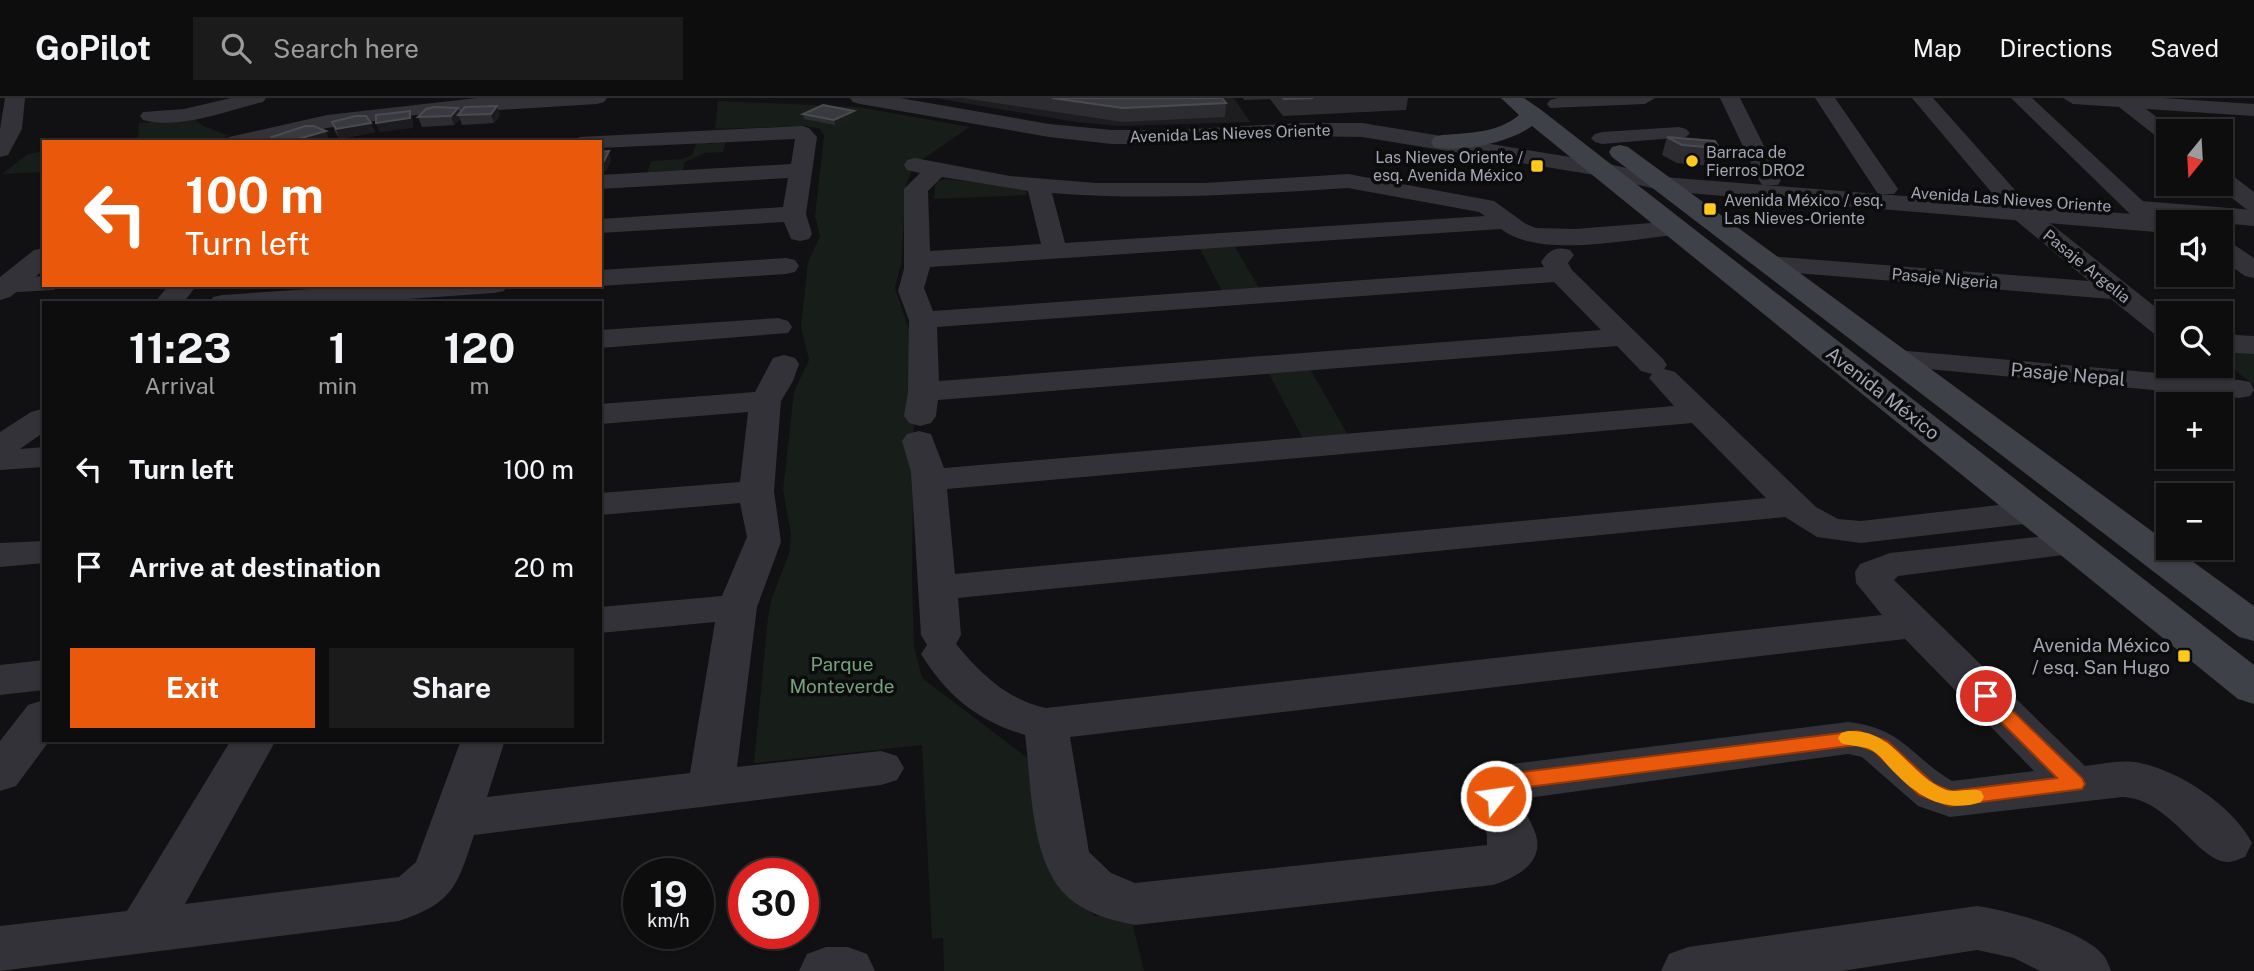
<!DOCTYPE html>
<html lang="en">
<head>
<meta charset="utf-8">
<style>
	:root { --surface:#0d0d0e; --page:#1b1b1c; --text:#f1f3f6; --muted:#9a9c9e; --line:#2d2d2e; --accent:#ea580c }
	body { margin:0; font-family:"Public Sans",sans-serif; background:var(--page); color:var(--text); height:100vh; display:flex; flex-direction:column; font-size:26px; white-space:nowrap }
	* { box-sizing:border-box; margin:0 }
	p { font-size:23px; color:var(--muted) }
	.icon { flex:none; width:38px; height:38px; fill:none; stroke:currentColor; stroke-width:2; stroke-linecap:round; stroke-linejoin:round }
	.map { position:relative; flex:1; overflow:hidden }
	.side { position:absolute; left:42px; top:203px; width:560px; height:441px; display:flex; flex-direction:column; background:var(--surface); border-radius:0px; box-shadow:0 2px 5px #0004,0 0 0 2px var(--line) }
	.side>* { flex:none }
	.top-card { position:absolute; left:42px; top:42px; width:560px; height:147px; border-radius:0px; box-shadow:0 2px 5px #0004,0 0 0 2px var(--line); background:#ea580c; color:#fff; overflow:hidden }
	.needle { width:46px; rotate:198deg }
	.buttons { position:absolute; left:2156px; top:21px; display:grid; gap:14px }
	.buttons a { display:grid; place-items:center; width:77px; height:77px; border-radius:0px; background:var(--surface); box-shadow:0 2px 5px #0004,0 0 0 2px var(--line); font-size:35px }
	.speed { position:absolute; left:623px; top:760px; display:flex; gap:14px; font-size:35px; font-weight:700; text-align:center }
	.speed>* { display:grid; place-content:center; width:91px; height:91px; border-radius:50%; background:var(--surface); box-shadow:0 2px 5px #0004,0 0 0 2px var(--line); line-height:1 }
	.speed small { font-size:18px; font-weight:400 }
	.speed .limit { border:10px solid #d22; background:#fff; color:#111 }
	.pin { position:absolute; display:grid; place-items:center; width:60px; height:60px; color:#fff; margin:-30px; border:4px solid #fff; border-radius:50%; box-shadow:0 2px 7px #0007 }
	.me { position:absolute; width:77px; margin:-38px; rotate:60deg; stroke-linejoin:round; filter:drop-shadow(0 0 5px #0008) }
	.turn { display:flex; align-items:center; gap:24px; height:147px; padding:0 28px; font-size:32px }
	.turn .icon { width:91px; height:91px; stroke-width:2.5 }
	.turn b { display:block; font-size:49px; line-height:60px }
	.eta { display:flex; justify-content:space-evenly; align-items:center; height:119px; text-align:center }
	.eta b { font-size:42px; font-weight:700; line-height:49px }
	.cta { display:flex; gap:14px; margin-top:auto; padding:14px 28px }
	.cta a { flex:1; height:80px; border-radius:0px; background:var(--accent); color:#fff; font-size:28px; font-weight:700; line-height:80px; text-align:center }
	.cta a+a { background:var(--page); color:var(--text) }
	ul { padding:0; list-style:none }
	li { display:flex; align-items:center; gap:21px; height:98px; padding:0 28px }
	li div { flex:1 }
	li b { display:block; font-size:26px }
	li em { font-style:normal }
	header { display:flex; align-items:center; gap:42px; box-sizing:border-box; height:98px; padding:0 35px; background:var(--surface); border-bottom:2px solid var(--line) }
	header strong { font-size:33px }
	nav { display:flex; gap:38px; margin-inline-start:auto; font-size:24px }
	.search { width:490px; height:63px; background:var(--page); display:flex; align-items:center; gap:18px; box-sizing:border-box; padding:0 24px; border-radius:0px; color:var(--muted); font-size:26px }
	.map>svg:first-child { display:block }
</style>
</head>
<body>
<header>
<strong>GoPilot</strong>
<div class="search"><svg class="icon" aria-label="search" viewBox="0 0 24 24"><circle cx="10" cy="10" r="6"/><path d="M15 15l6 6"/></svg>Search here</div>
<nav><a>Map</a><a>Directions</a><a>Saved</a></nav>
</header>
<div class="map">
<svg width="2254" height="873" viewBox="0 0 2254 873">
	<rect width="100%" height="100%" fill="#111113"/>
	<path fill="#1d1d20" d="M935,0H1234L1250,24L1118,28L1076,24Z"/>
	<path fill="#171d19" d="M718,3L859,9L970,29L914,67L906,87L901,166L895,190L909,232L914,301L912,477L914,549L922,580L1034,665L1051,777L1095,818L1130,815L1144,873H944L943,840L932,841L922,647L754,665L768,519L771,502L789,456L791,436L783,392L794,294L809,262L801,229L808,164L820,138L815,118L824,38L820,31L807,28L715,31Z
		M191,19L203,28L230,38L212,44H107L138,39L139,25Z
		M726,42L723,54L705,55L685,64L681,77L646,80L651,63L683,61L692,57L697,44L711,46Z
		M44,53V74L2,76L28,56Z
		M946,81L1025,91L1027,97L934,101L935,88L938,83Z
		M1234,147L1260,192L1223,195L1199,149Z
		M2221,250L2254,253V287L2221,262Z
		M1310,271L1348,337L1303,341L1268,274Z"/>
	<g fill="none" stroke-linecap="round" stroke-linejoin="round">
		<path fill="#323238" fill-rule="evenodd" d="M231,0H266L263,4C226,13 180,32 143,22L140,18L143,14L184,11Z
			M1558,0H1655L1645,6L1550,10L1547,6L1550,2Z
			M1720,0H1740L1781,82L1778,87H1762L1759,82Z
			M1815,0H1835L1898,91L1894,96H1878Z
			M1912,0H1933L2031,110L2168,219V242L2158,239L2111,201L1761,172L1757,166L1761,160L1770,158L2089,183L2013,120Z
			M2011,0H2032L2146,106L2150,111L2146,116L2138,118L2130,116Z
			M2063,0H2163L2254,6V18L2146,11L2175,33H2168V44L2161,42L2119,9L2073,6Z
			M802,28L809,30L817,39L806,116L812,136L809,141L800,143L791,141L784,124L600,135V121L783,109L788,80L600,91V77L791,66L795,41L600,50V44H576L579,39Z
			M1679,29L1686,31L1690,35L1686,39L1602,46L1595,44L1591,40L1595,36L1602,34Z
			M915,60L1010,78L1096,85H1205L1348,76L1494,103L1526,126L1536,130L1575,131L1676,123L1685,125L1688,130L1685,135L1676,137C1630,141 1539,161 1501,131L930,169L924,190L933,213L1544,169L1541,164C1549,152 1556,148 1570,152L1574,157L1568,165L1572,172L1663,261L1667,267L1664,271L1675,274L1816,409L1838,421L1861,423L2033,403L2046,406L2051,414L2046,422L2033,425L1861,445L1817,439L1785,419L958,500L961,537L956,546C981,576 1006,601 1046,610L1882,517L1856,485L1855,474L1860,466L1890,455L2073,435L2086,438L2092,446L2086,454L1898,478L1894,482L2085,668C2103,666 2122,661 2140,665C2180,673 2234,709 2252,745L2245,759C2241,760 2234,764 2229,764C2199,766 2170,700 2122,699L1950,719L1918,708L1862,659L1848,656L1520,701C1524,713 1532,725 1536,737C1544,766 1515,780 1493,787L1135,827C1115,823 1091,817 1074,804C1029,772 1032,687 1025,637C978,623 947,598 921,556L927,547L921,537L911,374L902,343L907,336L919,333L931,336L944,370L1674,308L1649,280L1652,276L1641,273L1617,248L938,302L936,318L931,325L920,328L909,325L904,318L908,294L909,222L898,193L904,171V91L920,75L907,72L904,67L907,62ZM942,79L1028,93L1041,146L930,153L928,93ZM1348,90L1479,114L1485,118L1065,145L1052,95C1151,103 1249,96 1348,90ZM1554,184L1601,232L939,283L937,229ZM1692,325L1766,400L955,476L947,391ZM1905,541L2034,673L1952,683C1910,658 1903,630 1848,624L1504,667L1488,672L1473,698L1487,737V747L1135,785L1111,775L1089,754L1070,639Z
			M2221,73L2229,75L2254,94V113L2246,111L2214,86H2221Z
			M2221,141L2230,144L2254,160V180L2245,178L2221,161Z
			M786,160L795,162L799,168L795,174L786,176L600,188L597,187H600V172Z
			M44,178V187H57L54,192L0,195V181Z
			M169,187H197L183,205H154Z
			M367,187H507L504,193L494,195L350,205H209L213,199L223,197Z
			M778,220L788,223L792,229L788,235L600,250V232Z
			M2221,236L2254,238V256L2221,254Z
			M1896,252L2239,282L2250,284L2254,292L2250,298L2239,300L1885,267L1881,261L1885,255Z
			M784,257L795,260L799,266L793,283L781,303L774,393L781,444L757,509L737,669L881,653L897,658L904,670L897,682L881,687L474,737C457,789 453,805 399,823L0,873V828L127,813L231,642H276L185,806L399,779L416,764L461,642H505L487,699L690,675L715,524L600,535V509L722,498L747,439L740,405L600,417V395L740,384L748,314L600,326V306L755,294L773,260Z
			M42,311L44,334L20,351L44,349V369L0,372V334L31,314Z
			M44,443V465L0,469V445Z
			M44,562V592L0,597V567Z
			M44,602V642H50L16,688L0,693V643L28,607Z
			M1977,808C2007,812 2086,833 2104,858C2107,862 2109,868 2111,873H2040L2014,860L1977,852L1842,873H1661L1669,856L1688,849Z
			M826,849H848L867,856L875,873H799L807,856Z"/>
		<path fill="#323238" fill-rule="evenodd" d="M5,0H25L22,31L8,57L0,59V31Z
			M477,0H607L604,4L597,6L416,17L327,30L264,44H226L229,39L327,17Z
			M850,0H900L1049,26L1112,32H1175L1300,25H1362L1601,64L1664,79L2132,116L2128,111L2132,106L2141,103L2254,112V128L2177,121L2179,124H2168V135L1664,93L1601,78L1362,39L1300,38L1175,46H1112L1049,39L860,6L853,4Z
			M44,150V172L10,199L0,202V179L34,152Z"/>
		<path fill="#3f4148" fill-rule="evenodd" d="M1501,0H1524L1540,11L2254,567V606L2238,601L1532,28C1511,44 1461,55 1434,49L1431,44L1434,39L1442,37C1469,35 1498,35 1519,17Z
			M1620,47L1628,49L2168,445V450H2174L2254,508V543L2239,539L1612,59L1609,54L1612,49Z"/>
	</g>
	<path fill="#2d2d31" d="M963,0H1051L1226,5L1225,19L1123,24Z
		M1243,0H1408L1406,12L1283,18L1270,1L1244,2Z
		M465,9L500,17L494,25L462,27L460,21L454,27L422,29L418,19L460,15Z
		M803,16L854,18L835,27L804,21Z
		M332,24L371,25L375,34L340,41L335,34Z
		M1667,39L1719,50L1714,68L1677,65L1662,57Z"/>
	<path fill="#1c1c1f" d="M497,8L500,17L494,25L491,16Z
		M458,10L461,17H458L460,21L454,27L451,18Z
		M410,13L413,22V30L379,34L376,25Z
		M854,13V18L835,27L834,22Z
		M371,25L375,34L340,41L336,31Z
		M326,33L330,43L287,44Z
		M609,53L611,63L606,73L600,75V64Z"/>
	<path fill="#393a3f" stroke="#4a4b51" stroke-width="2" d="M1052,0H1222L1226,5L1123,10Z
		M1283,0H1313L1284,1Z
		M823,7L854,13L834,22L803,16Z
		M497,8L491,16L458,17L465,9Z
		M434,9L458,10L451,18L418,19L426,11Z
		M410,13V20L376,25V17Z
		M356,18H366L371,25L336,31L332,24Z
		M305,28H314L326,33L287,44H282L272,39Z
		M1667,39L1715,43L1719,50L1682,47Z
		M250,41L279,43L245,44Z
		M578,41L576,44H543L544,43Z
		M516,42L542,43L541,44H510Z
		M609,53L604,63L600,64V54Z"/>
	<path fill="#ea580c" stroke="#983908" stroke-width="2" d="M1986,591L1992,593L2082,680L2085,686L2082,691L1950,708L1919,697L1874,653L1857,647L1513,691C1504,698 1503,708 1489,703L1486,698L1497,680L1513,675L1858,633L1887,643L1934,686L1951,693L2057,680L1979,602L1976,598L1979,593Z"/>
	<path fill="#f59e0b" d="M1848,633C1895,631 1906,675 1944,691C1955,696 1969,689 1981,693L1984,699L1981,704C1945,716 1917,698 1893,673C1887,667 1880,657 1873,653C1863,647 1852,649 1841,645L1838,640L1841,635Z"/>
	<g fill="#feca1d" stroke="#0c0c0d" stroke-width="2.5">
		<circle cx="1692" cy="63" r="7"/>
		<rect x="1530" y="61" width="14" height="14" rx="3.5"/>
		<rect x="1703" y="104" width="14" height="14" rx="3.5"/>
		<rect x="2177" y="551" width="14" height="14" rx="3.5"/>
	</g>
	<g text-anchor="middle" stroke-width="7" stroke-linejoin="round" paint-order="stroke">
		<g font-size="16" fill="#a1a5b4" stroke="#0c0c0d">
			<text transform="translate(1230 35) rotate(-2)" y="6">Avenida Las Nieves Oriente</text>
			<text transform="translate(2011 101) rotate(4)" y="6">Avenida Las Nieves Oriente</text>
			<text transform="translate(2087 168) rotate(39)" y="6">Pasaje Argelia</text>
			<text transform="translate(1945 180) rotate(5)" y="6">Pasaje Nigeria</text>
		</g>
		<g font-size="16" fill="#a1a5b4" stroke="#0c0c0d" text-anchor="start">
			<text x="1706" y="60">Barraca de<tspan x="1706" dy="18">Fierros DRO2</tspan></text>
			<text x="1523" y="65" text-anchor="end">Las Nieves Oriente /<tspan x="1523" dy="18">esq. Avenida México</tspan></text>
			<text x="1724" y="108">Avenida México / esq.<tspan x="1724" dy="18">Las Nieves-Oriente</tspan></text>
		</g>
		<g font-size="19" fill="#a1a5b4" stroke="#0c0c0d">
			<text transform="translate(2068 276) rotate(5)" y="7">Pasaje Nepal</text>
			<text transform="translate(1883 295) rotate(38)" y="7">Avenida México</text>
		</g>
		<g font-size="19" fill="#a1a5b4" stroke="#0c0c0d" text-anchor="end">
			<text x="2170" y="554">Avenida México<tspan x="2170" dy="22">/ esq. San Hugo</tspan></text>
		</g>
		<g font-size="19" fill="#76a17d" stroke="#0c0c0d">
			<text x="842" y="573">Parque<tspan x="842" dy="22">Monteverde</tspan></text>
		</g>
	</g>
</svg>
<div class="buttons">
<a><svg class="needle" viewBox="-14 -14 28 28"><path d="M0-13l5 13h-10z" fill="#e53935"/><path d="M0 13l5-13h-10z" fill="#9a9c9e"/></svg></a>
<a><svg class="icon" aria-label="sound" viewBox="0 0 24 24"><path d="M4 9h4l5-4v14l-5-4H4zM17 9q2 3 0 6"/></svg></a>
<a><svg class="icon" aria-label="search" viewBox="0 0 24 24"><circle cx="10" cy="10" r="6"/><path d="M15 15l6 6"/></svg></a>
<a>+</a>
<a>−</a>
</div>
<div class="speed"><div>19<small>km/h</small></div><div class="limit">30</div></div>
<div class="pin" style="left:1986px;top:598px;background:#d93025"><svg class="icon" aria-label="arrive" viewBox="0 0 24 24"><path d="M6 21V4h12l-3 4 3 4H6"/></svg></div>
<svg class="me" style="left:1496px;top:698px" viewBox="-20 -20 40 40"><circle r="17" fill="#ea580c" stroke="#fff" stroke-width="3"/><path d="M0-11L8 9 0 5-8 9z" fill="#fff"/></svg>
<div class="top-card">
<div class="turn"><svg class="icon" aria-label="left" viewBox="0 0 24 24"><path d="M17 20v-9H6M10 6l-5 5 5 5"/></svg><div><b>100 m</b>Turn left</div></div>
</div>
<section class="side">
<div class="eta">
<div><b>11:23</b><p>Arrival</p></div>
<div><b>1</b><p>min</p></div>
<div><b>120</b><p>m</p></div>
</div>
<ul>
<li><svg class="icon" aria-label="left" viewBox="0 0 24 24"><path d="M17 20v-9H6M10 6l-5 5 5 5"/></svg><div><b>Turn left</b></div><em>100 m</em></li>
<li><svg class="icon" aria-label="arrive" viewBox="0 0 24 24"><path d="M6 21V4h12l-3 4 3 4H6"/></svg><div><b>Arrive at destination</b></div><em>20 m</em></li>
</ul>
<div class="cta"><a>Exit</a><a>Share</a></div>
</section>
</div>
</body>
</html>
